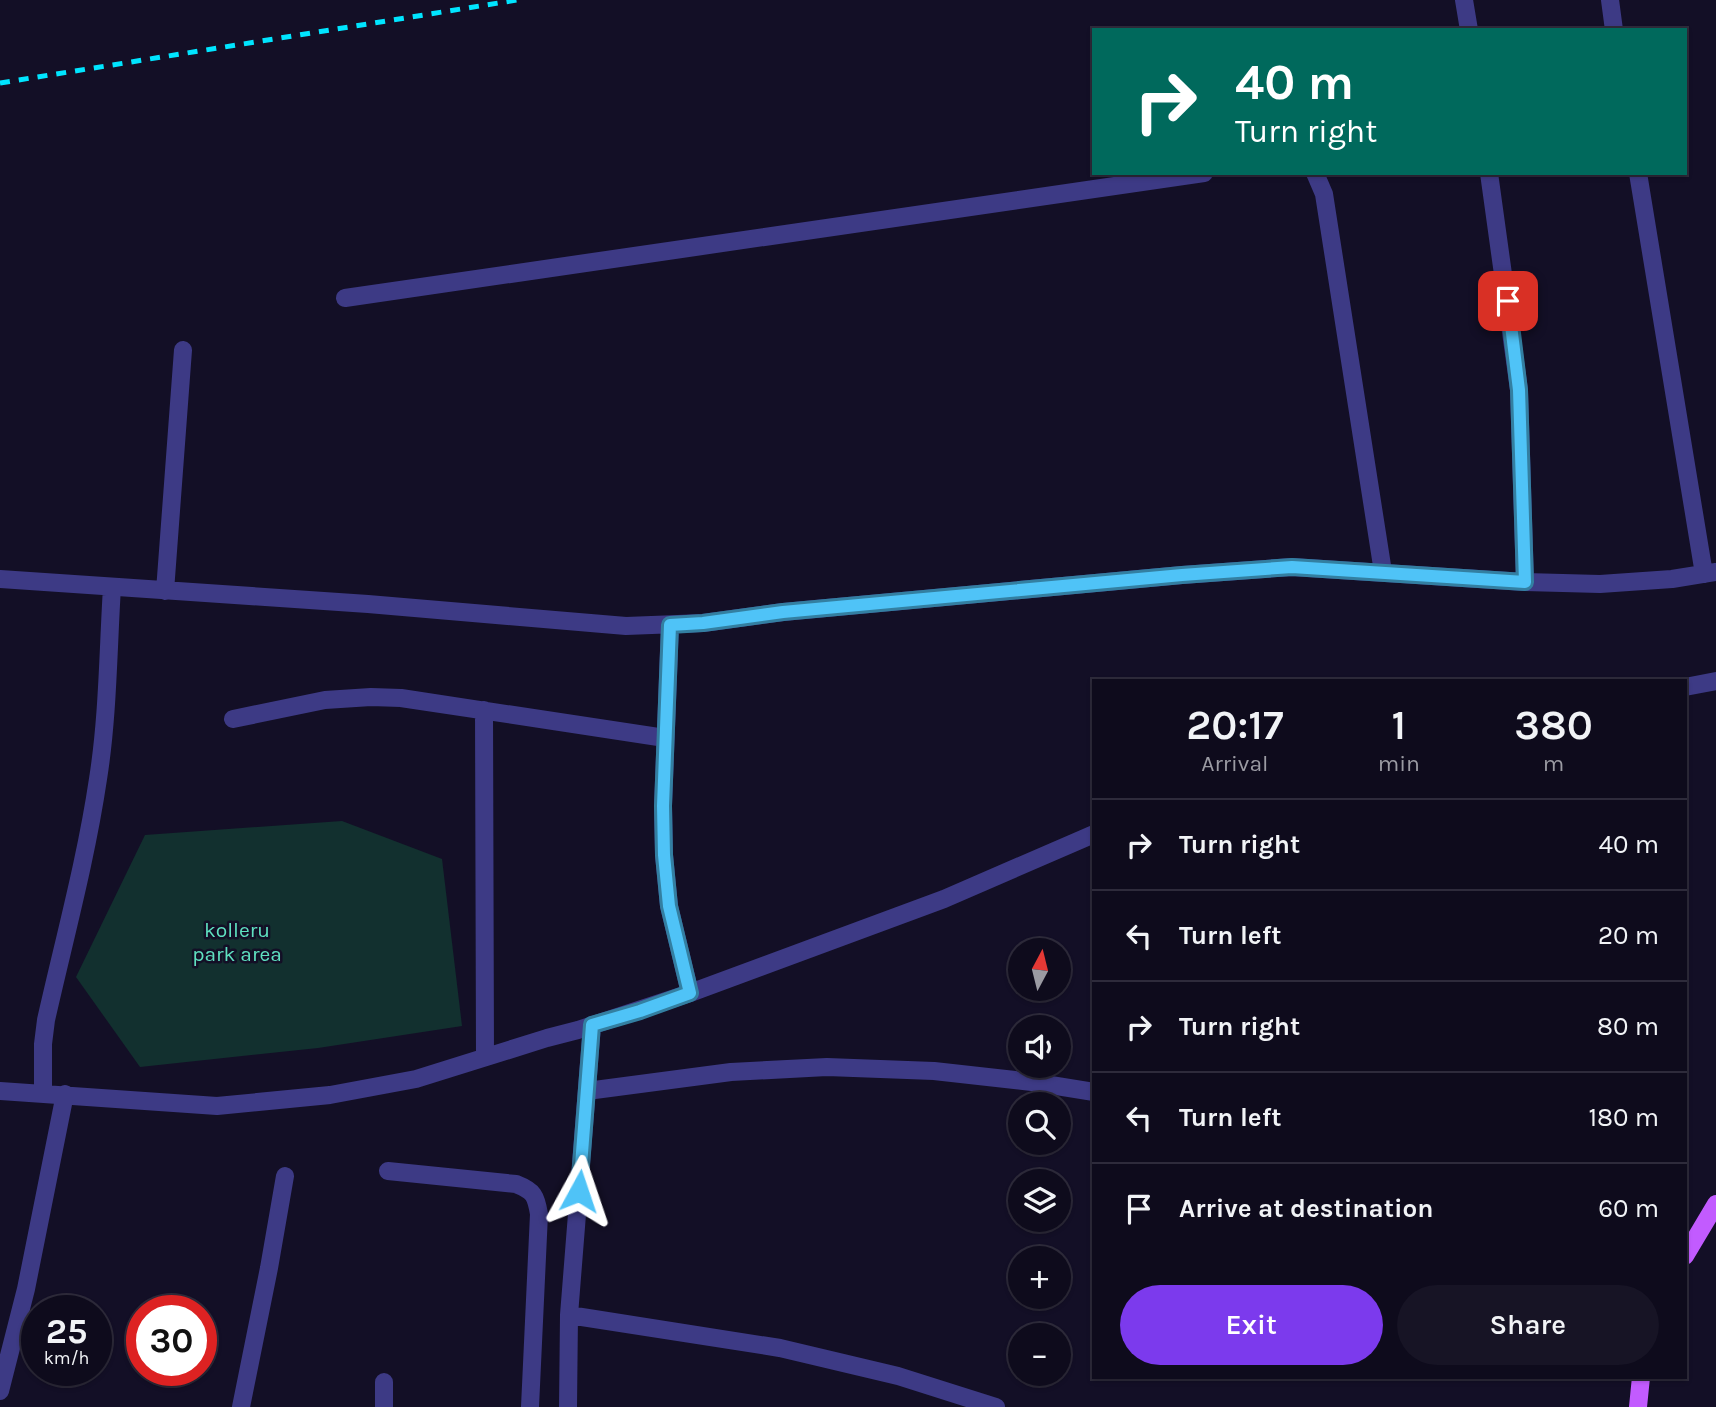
<!DOCTYPE html>
<html lang="en">
<head>
<meta charset="utf-8">
<style>
	:root { --surface:#0e0b1c; --page:#171425; --text:#f1f3f6; --muted:#9b9ba3; --line:#2e2b3b; --accent:#7c3aed }
	body { margin:0; font-family:Karla,sans-serif; background:var(--page); color:var(--text); height:100vh; display:flex; flex-direction:column; font-size:26px; white-space:nowrap }
	* { box-sizing:border-box; margin:0 }
	p { font-size:23px; color:var(--muted) }
	.icon { flex:none; width:38px; height:38px; fill:none; stroke:currentColor; stroke-width:2; stroke-linecap:round; stroke-linejoin:round }
	.map { position:relative; flex:1; overflow:hidden }
	.side { position:absolute; left:1092px; top:679px; width:595px; height:700px; display:flex; flex-direction:column; background:var(--surface); border-radius:0px; box-shadow:0 2px 5px #0004,0 0 0 2px var(--line) }
	.side>* { flex:none }
	.top-card { position:absolute; left:1092px; top:28px; width:595px; height:147px; border-radius:0px; box-shadow:0 2px 5px #0004,0 0 0 2px var(--line); background:#00695c; color:#fff; overflow:hidden }
	.needle { width:46px; rotate:7deg }
	.controls { position:absolute; left:1008px; top:938px; display:grid; gap:14px }
	.controls a { display:grid; place-items:center; width:63px; height:63px; border-radius:50%; background:var(--surface); box-shadow:0 2px 5px #0004,0 0 0 2px var(--line); font-size:35px }
	.speed { position:absolute; left:21px; top:1295px; display:flex; gap:14px; font-size:35px; font-weight:700; text-align:center }
	.speed>* { display:grid; place-content:center; width:91px; height:91px; border-radius:50%; background:var(--surface); box-shadow:0 2px 5px #0004,0 0 0 2px var(--line); line-height:1 }
	.speed small { font-size:18px; font-weight:400 }
	.speed .limit { border:10px solid #d22; background:#fff; color:#111 }
	.pin { position:absolute; display:grid; place-items:center; width:60px; height:60px; color:#fff; margin:-30px; border-radius:14px; box-shadow:0 4px 10px #0006 }
	.me { position:absolute; width:77px; margin:-38px; rotate:5deg; stroke-linejoin:round; filter:drop-shadow(0 0 5px #0008) }
	.turn { display:flex; align-items:center; gap:24px; height:147px; padding:0 28px; font-size:32px }
	.turn .icon { width:91px; height:91px; stroke-width:2.5 }
	.turn b { display:block; font-size:49px; line-height:60px }
	.eta { display:flex; justify-content:space-evenly; align-items:center; height:119px; text-align:center }
	.eta b { font-size:42px; font-weight:600; line-height:49px }
	.action { display:flex; gap:14px; margin-top:auto; padding:14px 28px }
	.action a { flex:1; height:80px; border-radius:42px; background:var(--accent); color:#fff; font-size:28px; font-weight:600; line-height:80px; text-align:center }
	.action a+a { background:var(--page); color:var(--text) }
	ul { padding:0; list-style:none }
	li { display:flex; align-items:center; gap:21px; height:91px; padding:0 28px; border-top:2px solid var(--line) }
	li div { flex:1 }
	li b { display:block; font-size:26px }
	li em { font-style:normal }
	.map>svg:first-child { display:block }
</style>
</head>
<body>
<div class="map">
<svg width="1716" height="1407" viewBox="0 0 1716 1407">
	<rect width="100%" height="100%" fill="#130f26"/>
	<path fill="#12302f" d="M342,821L442,859L462,1026L318,1048L140,1067L76,977L145,835Z"/>
	<g fill="none" stroke-linecap="round" stroke-linejoin="round">
		<path stroke="#3d3a85" stroke-width="18" d="M1464,0L1469,30
			M1610,0L1614,30
			M1315,173L1324,194L1383,572
			M1489,173L1519,390L1525,582
			M1638,173L1704,574
			M345,298L1204,173
			M0,579L368,604L626,626L703,623L783,612L1182,575L1292,567L1525,582L1600,584L1672,579L1716,572
			M165,591L183,350
			M670,625L663,806L664,855L669,906L690,993
			M1685,687L1716,681
			M484,710L485,1057
			M233,719L325,700L371,697L401,698L665,738
			M0,1091L217,1106L330,1095L416,1079L547,1038L578,1030L690,993L944,899L1094,834
			M587,1091L731,1072L827,1067L934,1071L1032,1082L1094,1092
			M43,1093V1044L46,1020C64,940 86,860 98,779C108,716 108,651 112,587
			M388,1171L516,1184C534,1191 536,1196 539,1214L530,1407
			M569,1315L780,1348L898,1376L996,1407
			M0,1391L26,1289L65,1094
			M241,1407L269,1268L285,1176
			M384,1407V1382
			M568,1407L569,1315L592,1025"/>
		<path stroke="#c25bff" stroke-width="18" d="M1685,1256L1716,1204
			M1638,1407L1641,1377"/>
		<path stroke="#00e5ff" stroke-width="5" stroke-dasharray="10 9" stroke-linecap="butt" d="M0,83L517,0"/>
	</g>
	<g fill="none" stroke-linecap="round" stroke-linejoin="round">
		<defs>
			<path id="route" d="M579,1191L592,1025L640,1011L690,993L669,906L664,855L663,806L670,625L703,623L783,612L1182,575L1292,567L1525,582L1519,390L1508,301"/>
		</defs>
		<use href="#route" stroke="#337fa1" stroke-width="18"/>
		<use href="#route" stroke="#4fc3f7" stroke-width="12"/>
	</g>
	<g text-anchor="middle" stroke-width="5" stroke-linejoin="round" paint-order="stroke">
		<g font-size="21" fill="#5fe0c0" stroke="#130f26">
			<text x="237" y="937">kolleru<tspan x="237" dy="24">park area</tspan></text>
		</g>
	</g>
</svg>
<div class="controls">
<a><svg class="needle" viewBox="-14 -14 28 28"><path d="M0-13l5 13h-10z" fill="#e53935"/><path d="M0 13l5-13h-10z" fill="#9b9ba3"/></svg></a>
<a><svg class="icon" aria-label="sound" viewBox="0 0 24 24"><path d="M4 9h4l5-4v14l-5-4H4zM17 9q2 3 0 6"/></svg></a>
<a><svg class="icon" aria-label="search" viewBox="0 0 24 24"><circle cx="10" cy="10" r="6"/><path d="M15 15l6 6"/></svg></a>
<a><svg class="icon" aria-label="layers" viewBox="0 0 24 24"><path d="M12 4l9 5-9 5-9-5zM3 14l9 5 9-5"/></svg></a>
<a>+</a>
<a>−</a>
</div>
<div class="speed"><div>25<small>km/h</small></div><div class="limit">30</div></div>
<div class="pin" style="left:1508px;top:301px;background:#d93025"><svg class="icon" aria-label="arrive" viewBox="0 0 24 24"><path d="M6 21V4h12l-3 4 3 4H6"/></svg></div>
<svg class="me" style="left:579px;top:1191px" viewBox="-20 -20 40 40"><path d="M0-17L14 15 0 8-14 15z" fill="#4fc3f7" stroke="#fff" stroke-width="4"/></svg>
<div class="top-card">
<div class="turn"><svg class="icon" aria-label="right" viewBox="0 0 24 24"><path d="M7 20v-9h11M14 6l5 5-5 5"/></svg><div><b>40 m</b>Turn right</div></div>
</div>
<section class="side">
<div class="eta">
<div><b>20:17</b><p>Arrival</p></div>
<div><b>1</b><p>min</p></div>
<div><b>380</b><p>m</p></div>
</div>
<ul>
<li><svg class="icon" aria-label="right" viewBox="0 0 24 24"><path d="M7 20v-9h11M14 6l5 5-5 5"/></svg><div><b>Turn right</b></div><em>40 m</em></li>
<li><svg class="icon" aria-label="left" viewBox="0 0 24 24"><path d="M17 20v-9H6M10 6l-5 5 5 5"/></svg><div><b>Turn left</b></div><em>20 m</em></li>
<li><svg class="icon" aria-label="right" viewBox="0 0 24 24"><path d="M7 20v-9h11M14 6l5 5-5 5"/></svg><div><b>Turn right</b></div><em>80 m</em></li>
<li><svg class="icon" aria-label="left" viewBox="0 0 24 24"><path d="M17 20v-9H6M10 6l-5 5 5 5"/></svg><div><b>Turn left</b></div><em>180 m</em></li>
<li><svg class="icon" aria-label="arrive" viewBox="0 0 24 24"><path d="M6 21V4h12l-3 4 3 4H6"/></svg><div><b>Arrive at destination</b></div><em>60 m</em></li>
</ul>
<div class="action"><a>Exit</a><a>Share</a></div>
</section>
</div>
</body>
</html>
